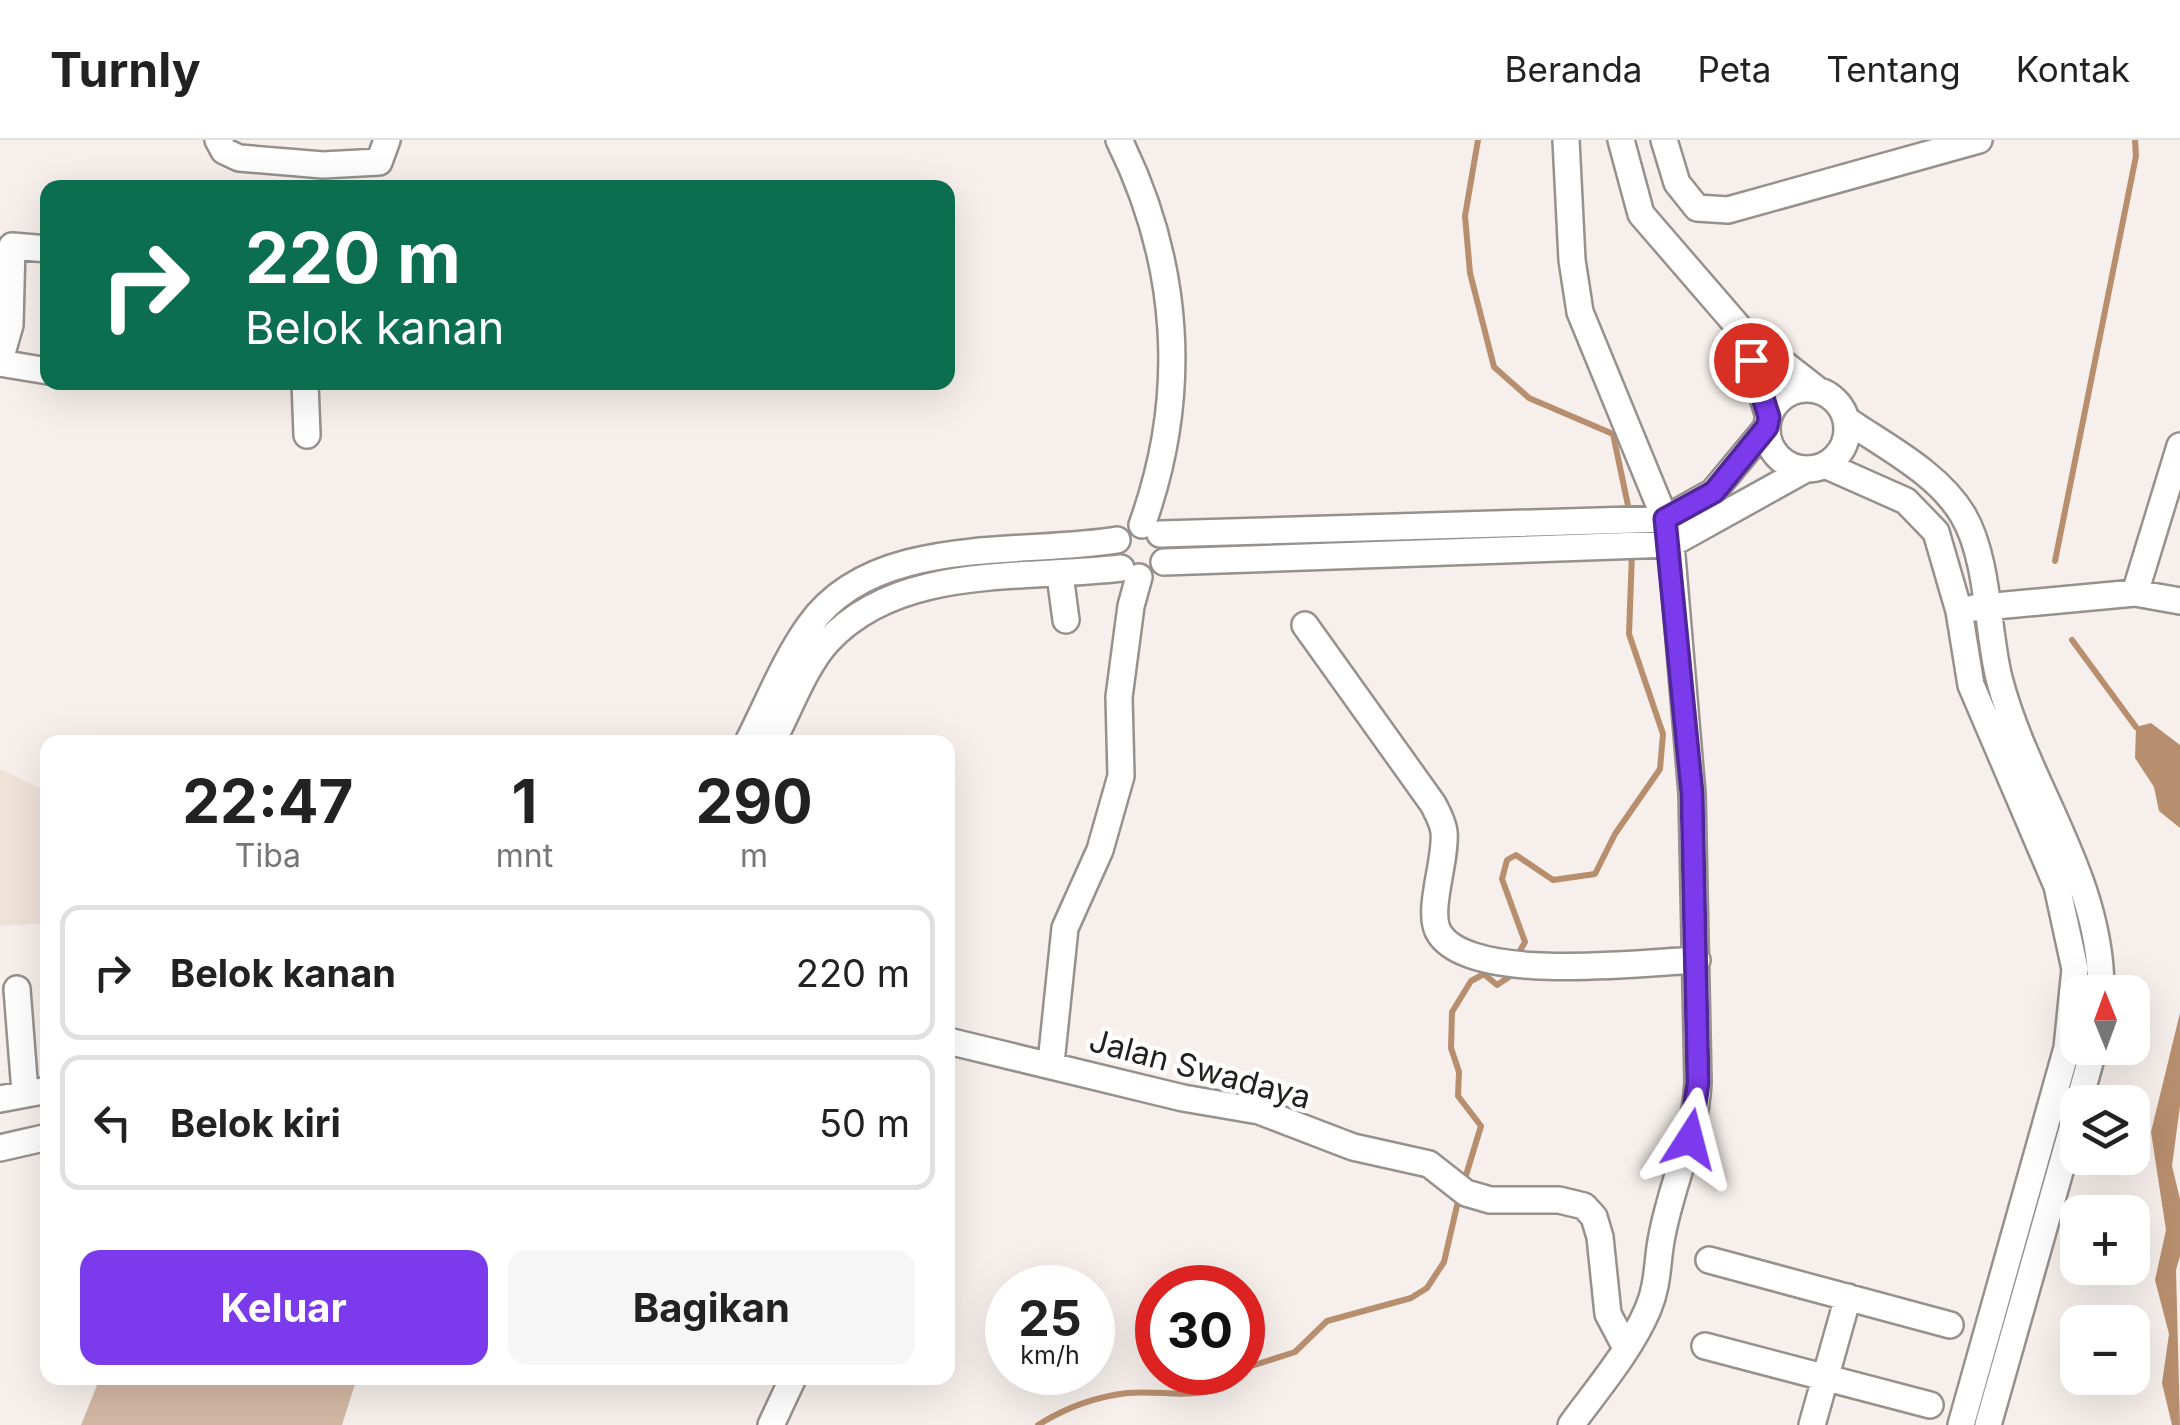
<!DOCTYPE html>
<html lang="id">
<head>
<meta charset="utf-8">
<style>
	:root { --surface:#fff; --page:#f6f6f6; --text:#222; --muted:#767676; --line:#e0e0e0; --accent:#7c3aed }
	body { margin:0; font-family:Inter,sans-serif; background:var(--page); color:var(--text); height:100vh; display:flex; flex-direction:column; font-size:38px; white-space:nowrap }
	* { box-sizing:border-box; margin:0 }
	p { font-size:32px; color:var(--muted) }
	.icon { flex:none; width:55px; height:55px; fill:none; stroke:currentColor; stroke-width:2; stroke-linecap:round; stroke-linejoin:round }
	.map { position:relative; flex:1; overflow:hidden }
	.drawer { position:absolute; left:40px; top:595px; width:915px; height:650px; display:flex; flex-direction:column; background:var(--surface); border-radius:20px; box-shadow:0 10px 40px #0002 }
	.drawer>* { flex:none }
	.hud { position:absolute; left:40px; top:40px; width:915px; height:210px; border-radius:20px; box-shadow:0 10px 40px #0002; background:#0b6e4f; color:#fff; overflow:hidden }
	.needle { width:65px; rotate:359deg }
	.fabs { position:absolute; left:2060px; top:835px; display:grid; gap:20px }
	.fabs a { display:grid; place-items:center; width:90px; height:90px; border-radius:20px; background:var(--surface); box-shadow:0 10px 40px #0002; font-size:50px }
	.speed { position:absolute; left:985px; top:1125px; display:flex; gap:20px; font-size:50px; font-weight:700; text-align:center }
	.speed>* { display:grid; place-content:center; width:130px; height:130px; border-radius:50%; background:var(--surface); box-shadow:0 10px 40px #0002; line-height:1 }
	.speed small { font-size:25px; font-weight:400 }
	.speed .limit { border:15px solid #d22; background:#fff; color:#111 }
	.pin { position:absolute; display:grid; place-items:center; width:85px; height:85px; color:#fff; margin:-42px; border:5px solid #fff; border-radius:50%; box-shadow:0 2px 10px #0007 }
	.me { position:absolute; width:110px; margin:-55px; rotate:9deg; stroke-linejoin:round; filter:drop-shadow(0 0 8px #0008) }
	.turn { display:flex; align-items:center; gap:35px; height:210px; padding:0 40px; font-size:45px }
	.turn .icon { width:130px; height:130px; stroke-width:2.5 }
	.turn b { display:block; font-size:70px; line-height:85px }
	.eta { display:flex; justify-content:space-evenly; align-items:center; height:170px; text-align:center }
	.eta b { font-size:60px; font-weight:700; line-height:70px }
	.cta { display:flex; gap:20px; margin-top:auto; padding:20px 40px }
	.cta a { flex:1; height:115px; border-radius:20px; background:var(--accent); color:#fff; font-size:40px; font-weight:700; line-height:115px; text-align:center }
	.cta a+a { background:var(--page); color:var(--text) }
	ul { padding:0; list-style:none }
	li { display:flex; align-items:center; gap:30px; height:135px; margin:0 20px 15px; padding:0 20px; border:5px solid var(--line); border-radius:20px }
	li div { flex:1 }
	li b { display:block; font-size:38px }
	li em { font-style:normal }
	header { display:flex; align-items:center; gap:60px; box-sizing:border-box; height:140px; padding:0 50px; background:var(--surface); border-bottom:2px solid var(--line) }
	header strong { font-size:48px }
	nav { display:flex; gap:55px; margin-inline-start:auto; font-size:35px }
	.map>svg:first-child { display:block }
</style>
</head>
<body>
<header>
<strong>Turnly</strong>
<nav><a>Beranda</a><a>Peta</a><a>Tentang</a><a>Kontak</a></nav>
</header>
<div class="map">
<svg width="2180" height="1285" viewBox="0 0 2180 1285">
	<rect width="100%" height="100%" fill="#f6efeb"/>
	<path fill="#efe2d9" d="M0,629L47,652V783L0,786Z"/>
	<path fill="#d3b8a4" d="M100,1238H357L342,1285H81Z"/>
	<path fill="#b88f6e" d="M2151,583L2180,605V688L2159,671L2154,647L2135,618L2136,587Z
		M2180,873V966L2172,1026L2180,1059V1116L2176,1130L2180,1285H2172L2162,1243L2169,1194L2155,1140L2166,1090L2151,992Z"/>
	<g fill="none" stroke-linecap="round" stroke-linejoin="round">
		<path stroke="#b88f6e" stroke-width="6" d="M1478,0L1465,76L1470,133L1494,227L1529,258L1613,294L1630,375
			M2055,421L2136,16L2135,0
			M2072,500L2136,587
			M1517,816L1525,802L1502,739L1507,720L1516,715L1553,740L1595,734L1615,694L1660,629L1663,594L1629,494L1632,413
			M1463,1045L1481,986L1458,956L1459,932L1451,908L1452,872L1471,841L1484,834L1497,845L1509,837L1512,828
			M1242,1229L1295,1212L1327,1181L1411,1158L1427,1148L1444,1122L1459,1057
			M1038,1285C1065,1268 1094,1257 1127,1253C1170,1249 1205,1266 1239,1232"/>
		<defs>
			<path id="minor" d="M218,0L224,11L239,18L323,25L379,22L387,0
				M1119,0C1180,123 1189,255 1142,385
				M1566,0L1572,120L1580,172L1665,379L1671,404L1692,653L1698,943C1695,999 1670,1047 1661,1101C1657,1124 1658,1146 1648,1169C1630,1211 1598,1248 1571,1285
				M1621,0L1641,74L1742,191L1819,251
				M1664,0L1677,43L1697,68L1728,70L1979,0
				M1742,191L1769,277
				M0,220L10,185L12,106L48,109
				M0,223L48,231
				M305,242L307,295
				M1767 289a40 40 0 1 1 80 0a40 40 0 1 1-80 0Z
				M1847,280C1886,307 1938,333 1963,375C1989,419 1987,490 1999,538C2027,647 2102,736 2101,852
				M1825,325L1906,361L1936,392L1959,471L1971,545L2057,746L2075,829L2067,908L1961,1285
				M1160,394L1665,379L1713,352L1767,287
				M1164,422L1671,404L1806,329
				M1060,435L1066,480
				M2135,453L2180,306
				M1974,468L2135,453L2180,461
				M1305,485L1433,664C1437,672 1443,682 1444,692C1447,718 1427,769 1438,791C1465,845 1646,822 1697,820
				M748,602C767,565 784,521 809,486C873,394 1020,416 1117,400
				M772,602C789,571 804,527 828,501C901,423 1024,440 1121,428
				M17,849L25,952
				M948,901L1183,958L1259,971L1353,1007L1429,1024L1466,1053L1490,1060H1559L1584,1066L1594,1077L1600,1097L1608,1174L1626,1208
				M1051,923L1065,788L1100,710L1121,636L1119,557L1131,466L1139,437
				M0,959L48,950
				M2079,962L2094,908
				M0,1008L48,997
				M1709,1120L1950,1185
				M1705,1206L1930,1265
				M771,1285L793,1238
				M1812,1285L1848,1157
				M1988,1285L2078,968"/>
		</defs>
		<use href="#minor" stroke="#97918d" stroke-width="30"/>
		<use href="#minor" stroke="#fff" stroke-width="25"/>
	</g>
	<g fill="none" stroke-linecap="round" stroke-linejoin="round">
		<defs>
			<path id="route" d="M1690,999L1698,943L1692,653L1665,379L1714,352L1767,287L1769,277L1751,220"/>
		</defs>
		<use href="#route" stroke="#51269a" stroke-width="25"/>
		<use href="#route" stroke="#7c3aed" stroke-width="18"/>
	</g>
	<g text-anchor="middle" stroke-width="9" stroke-linejoin="round" paint-order="stroke">
		<g font-size="32" fill="#23211f" stroke="#fff">
			<text transform="translate(1200 929) rotate(15)" y="11">Jalan Swadaya</text>
		</g>
	</g>
</svg>
<div class="fabs">
<a><svg class="needle" viewBox="-14 -14 28 28"><path d="M0-13l5 13h-10z" fill="#e53935"/><path d="M0 13l5-13h-10z" fill="#767676"/></svg></a>
<a><svg class="icon" aria-label="layers" viewBox="0 0 24 24"><path d="M12 4l9 5-9 5-9-5zM3 14l9 5 9-5"/></svg></a>
<a>+</a>
<a>−</a>
</div>
<div class="speed"><div>25<small>km/h</small></div><div class="limit">30</div></div>
<div class="pin" style="left:1751px;top:220px;background:#d93025"><svg class="icon" aria-label="arrive" viewBox="0 0 24 24"><path d="M6 21V4h12l-3 4 3 4H6"/></svg></div>
<svg class="me" style="left:1690px;top:999px" viewBox="-20 -20 40 40"><path d="M0-17L14 15 0 8-14 15z" fill="#7c3aed" stroke="#fff" stroke-width="4"/></svg>
<div class="hud">
<div class="turn"><svg class="icon" aria-label="right" viewBox="0 0 24 24"><path d="M7 20v-9h11M14 6l5 5-5 5"/></svg><div><b>220 m</b>Belok kanan</div></div>
</div>
<section class="drawer">
<div class="eta">
<div><b>22:47</b><p>Tiba</p></div>
<div><b>1</b><p>mnt</p></div>
<div><b>290</b><p>m</p></div>
</div>
<ul>
<li><svg class="icon" aria-label="right" viewBox="0 0 24 24"><path d="M7 20v-9h11M14 6l5 5-5 5"/></svg><div><b>Belok kanan</b></div><em>220 m</em></li>
<li><svg class="icon" aria-label="left" viewBox="0 0 24 24"><path d="M17 20v-9H6M10 6l-5 5 5 5"/></svg><div><b>Belok kiri</b></div><em>50 m</em></li>
</ul>
<div class="cta"><a>Keluar</a><a>Bagikan</a></div>
</section>
</div>
</body>
</html>
